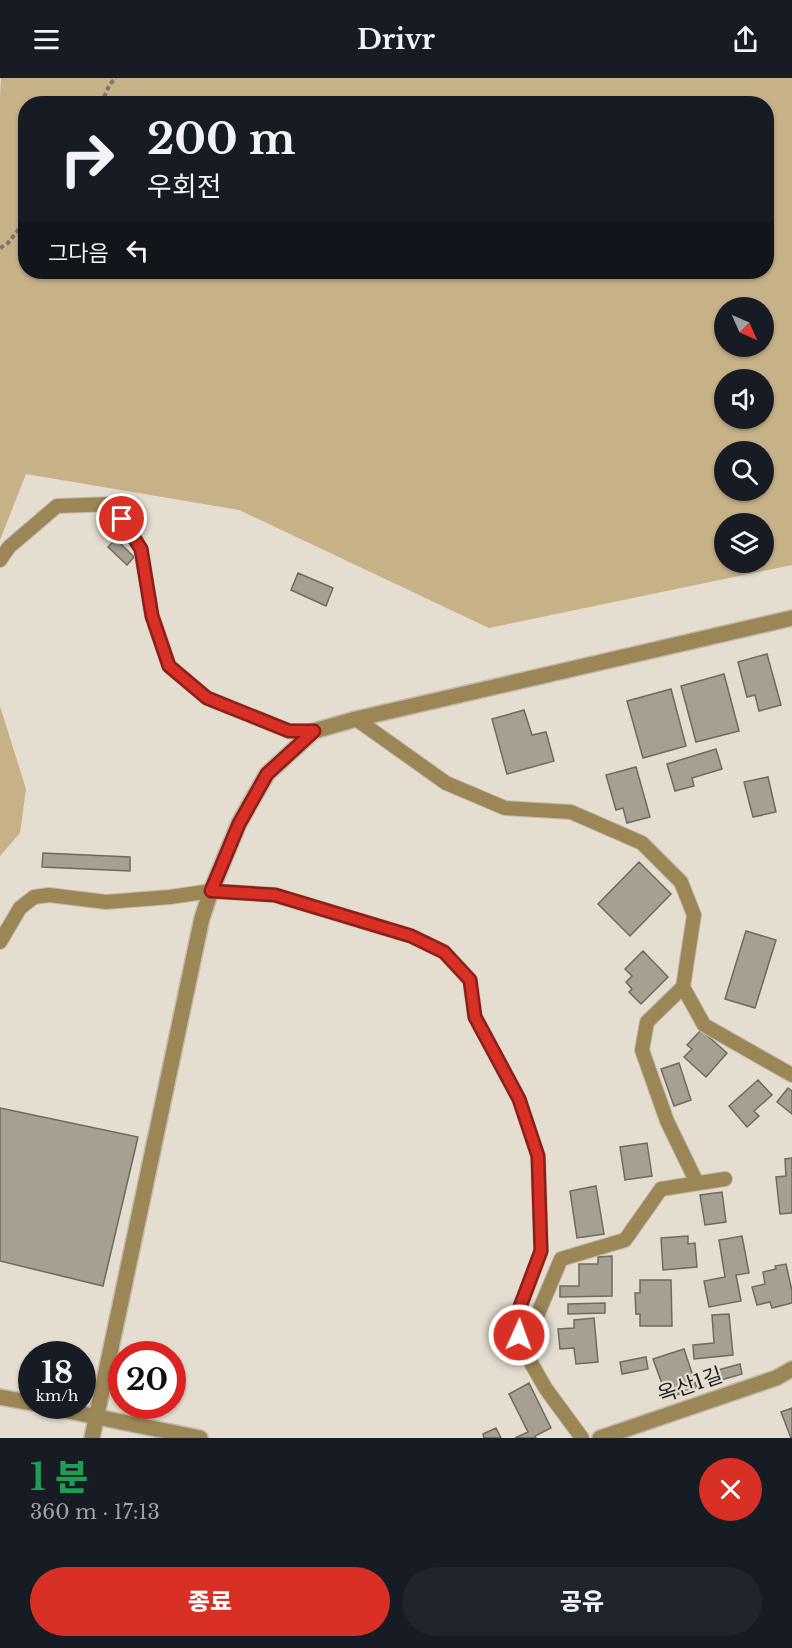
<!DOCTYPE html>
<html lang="ko">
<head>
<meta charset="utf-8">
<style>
	:root { --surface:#171b24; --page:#20242c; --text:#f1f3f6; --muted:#9ea1a6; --accent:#d93025 }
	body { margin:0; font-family:"Libre Baskerville","Noto Sans KR",serif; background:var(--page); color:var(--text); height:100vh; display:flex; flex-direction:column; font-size:22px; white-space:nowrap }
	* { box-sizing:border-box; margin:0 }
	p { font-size:20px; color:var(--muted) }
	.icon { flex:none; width:33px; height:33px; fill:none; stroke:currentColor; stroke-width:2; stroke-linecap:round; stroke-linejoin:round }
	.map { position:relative; height:1360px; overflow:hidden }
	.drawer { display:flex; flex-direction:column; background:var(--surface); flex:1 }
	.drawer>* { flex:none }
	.hud { position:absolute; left:18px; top:18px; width:756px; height:183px; border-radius:24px; box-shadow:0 2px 4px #0004; background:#171b24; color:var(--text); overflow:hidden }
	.needle { width:39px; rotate:135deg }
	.tools { position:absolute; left:714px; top:219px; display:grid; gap:12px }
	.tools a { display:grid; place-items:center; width:60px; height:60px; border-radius:50%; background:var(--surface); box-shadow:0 2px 4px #0004; font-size:30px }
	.speed { position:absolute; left:18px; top:1263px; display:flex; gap:12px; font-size:30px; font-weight:700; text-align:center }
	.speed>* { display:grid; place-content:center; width:78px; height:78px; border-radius:50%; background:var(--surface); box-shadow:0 2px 4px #0004; line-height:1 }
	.speed small { font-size:15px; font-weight:400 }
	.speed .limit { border:9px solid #d22; background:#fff; color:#111 }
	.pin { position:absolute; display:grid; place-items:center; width:51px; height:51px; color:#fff; margin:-26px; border:3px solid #fff; border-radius:50%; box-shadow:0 2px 6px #0007 }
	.me { position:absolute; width:66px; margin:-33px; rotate:2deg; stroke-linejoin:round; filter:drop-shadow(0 0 4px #0008) }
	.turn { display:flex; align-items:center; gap:21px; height:126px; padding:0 30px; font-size:27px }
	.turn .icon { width:78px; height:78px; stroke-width:2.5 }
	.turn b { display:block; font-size:42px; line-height:51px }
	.then { display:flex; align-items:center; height:57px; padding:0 30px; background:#0003; gap:12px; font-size:22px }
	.round { display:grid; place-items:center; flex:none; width:63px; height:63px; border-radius:32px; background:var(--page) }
	.overview { display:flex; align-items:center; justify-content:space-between; height:102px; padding:0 30px }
	h1 { font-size:36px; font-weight:800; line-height:45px; color:#1e9e55 }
	.cta { display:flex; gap:12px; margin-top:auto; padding:12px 30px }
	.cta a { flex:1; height:69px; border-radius:36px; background:var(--accent); color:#fff; font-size:24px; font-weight:800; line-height:69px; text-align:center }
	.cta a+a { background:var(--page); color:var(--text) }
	header { display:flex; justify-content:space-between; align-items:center; height:78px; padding:0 30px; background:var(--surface); font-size:27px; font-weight:800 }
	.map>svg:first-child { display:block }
</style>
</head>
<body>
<header><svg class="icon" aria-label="menu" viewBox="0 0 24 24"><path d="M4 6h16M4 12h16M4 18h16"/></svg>Drivr<svg class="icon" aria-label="share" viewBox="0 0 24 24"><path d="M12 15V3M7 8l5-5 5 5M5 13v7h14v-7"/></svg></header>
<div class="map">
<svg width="792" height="1360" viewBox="0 0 792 1360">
	<rect width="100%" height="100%" fill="#e4ddd0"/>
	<path fill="#c7b288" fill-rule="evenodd" d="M1,0H792V487L489,550L239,432L26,396L0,462V18ZM26,26H766V194H26ZM724,230H764V268H724ZM724,302H764V340H724ZM724,374H764V412H724ZM724,446H764V484H724Z
		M0,628L26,711L20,755L0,778Z"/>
	<path fill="#a69f92" stroke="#706a5e" stroke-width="1.5" d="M116,461L134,479L127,487L108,469Z
		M298,495L333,510L326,528L291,512Z
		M767,576L781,627L759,633L755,617L747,619L738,584Z
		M724,596L739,653L696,664L681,608Z
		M671,611L686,668L643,680L627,623Z
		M524,632L532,657L546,654L554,683L507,696L492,641Z
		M716,671L722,691L692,700L694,708L675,713L667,686Z
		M636,689L650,739L627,745L623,730L616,732L606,697Z
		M768,699L776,734L753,739L744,704Z
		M43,775L130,779V793L42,789Z
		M639,784L671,816L630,858L598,826Z
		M746,853L776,862L755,930L725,921Z
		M643,873L668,899L641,926L629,914L632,911L626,904L632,898L625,891Z
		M701,952L727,975L706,999L684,979L692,971L687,967Z
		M679,985L691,1022L674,1028L661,991Z
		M758,1002L772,1017L754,1033L759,1038L747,1049L729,1028Z
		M788,1010L792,1013V1036L777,1024Z
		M0,1030L138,1059L103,1208L0,1183Z
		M647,1065L652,1098L625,1102L620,1069Z
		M792,1080V1135L780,1136L776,1099L786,1098L785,1081Z
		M596,1108L604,1156L577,1160L570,1113Z
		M722,1114L726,1144L705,1147L700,1117Z
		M688,1158V1166L695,1165L697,1189L663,1192L661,1160Z
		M742,1158L749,1195L736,1197L741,1223L709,1229L704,1203L725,1199L719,1162Z
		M612,1178V1218L560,1219V1208H579V1186H598V1179Z
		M786,1186L792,1213V1225L772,1230L770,1224L757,1227L752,1209L765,1206L763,1194L776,1191L775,1188Z
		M640,1202H671L672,1248H640V1236H636L635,1215H640Z
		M605,1225V1235L568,1236V1226Z
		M729,1236L733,1277L694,1281L693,1267L714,1265L712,1237Z
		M594,1240L598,1284L576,1286L574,1270L560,1271L558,1251L574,1250V1242Z
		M684,1271L697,1310L676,1317L673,1308L664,1311L653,1281Z
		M646,1279L648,1291L622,1296L620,1284Z
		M740,1286L742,1296L721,1302L718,1292Z
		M529,1305L551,1350L535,1358L536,1360H515L528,1354L509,1316Z
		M792,1330V1360H791L781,1334Z
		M496,1350L501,1360H484L483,1356Z"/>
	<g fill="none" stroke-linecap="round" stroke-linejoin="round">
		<defs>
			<path id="service" d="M0,482L9,469L57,428L112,426L141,471L152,538L169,588L207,620L289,653H314
				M356,641L446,705L505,730L571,734L642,765L681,804L694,837L683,909L704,947L792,997
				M0,864L20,830L34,819L49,817L106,824L170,819L211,813L275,817L411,858L444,874L470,902L475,939L519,1021L538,1078L541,1173L515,1242L523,1271
				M683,909L647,944L642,972L667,1043L697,1105
				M582,1360L546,1311L523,1271L561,1181L625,1162L661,1111L725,1101"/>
			<path id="minor" d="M0,1319L32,1325
				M44,1328L200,1360
				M600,1360L776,1300L792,1291"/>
			<path id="tertiary" d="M92,1360L202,840L211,813L239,745L267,696L314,653L356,641L792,540"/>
		</defs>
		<use href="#service" stroke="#c1bbaf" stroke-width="16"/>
		<use href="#minor" stroke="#c1bbaf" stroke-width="18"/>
		<use href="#tertiary" stroke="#c1bbaf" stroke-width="18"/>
		<path stroke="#7c776e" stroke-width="4" stroke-dasharray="4.5 3" stroke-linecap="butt" d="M101,26L110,6L116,0
			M0,170L8,165L26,142"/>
		<use href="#service" stroke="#9d8655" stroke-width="14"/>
		<use href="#minor" stroke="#9d8655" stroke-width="15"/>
		<use href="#tertiary" stroke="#9d8655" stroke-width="15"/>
	</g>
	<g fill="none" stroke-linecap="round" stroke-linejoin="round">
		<defs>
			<path id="route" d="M122,441L141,471L152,538L169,588L207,620L289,653H314L267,696L239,746L211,813L275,817L411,858L444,874L470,902L475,939L519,1021L538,1078L541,1173L515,1242L519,1257"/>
		</defs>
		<use href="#route" stroke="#8d1f18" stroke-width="15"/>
		<use href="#route" stroke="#d93025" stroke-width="10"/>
	</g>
	<g text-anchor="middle" stroke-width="4.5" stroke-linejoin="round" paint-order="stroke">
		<g font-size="21" fill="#221f1a" stroke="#e4ddd0">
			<text transform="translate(690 1307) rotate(-19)" y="7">옥산1길</text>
		</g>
	</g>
</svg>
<div class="tools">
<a><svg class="needle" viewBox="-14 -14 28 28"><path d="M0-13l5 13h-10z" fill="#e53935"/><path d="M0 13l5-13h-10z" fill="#9ea1a6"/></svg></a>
<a><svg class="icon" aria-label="sound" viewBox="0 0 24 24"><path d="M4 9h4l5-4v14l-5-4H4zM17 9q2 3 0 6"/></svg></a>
<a><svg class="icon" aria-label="search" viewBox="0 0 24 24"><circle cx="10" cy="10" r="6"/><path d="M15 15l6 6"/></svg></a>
<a><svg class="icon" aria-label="layers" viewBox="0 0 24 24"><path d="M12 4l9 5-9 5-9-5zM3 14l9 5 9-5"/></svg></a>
</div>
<div class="speed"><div>18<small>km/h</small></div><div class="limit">20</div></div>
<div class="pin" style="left:122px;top:441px;background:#d93025"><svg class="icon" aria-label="arrive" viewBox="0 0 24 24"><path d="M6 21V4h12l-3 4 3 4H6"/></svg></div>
<svg class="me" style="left:519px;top:1257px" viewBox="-20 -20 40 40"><circle r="17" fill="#d93025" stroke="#fff" stroke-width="3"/><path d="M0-11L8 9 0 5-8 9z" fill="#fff"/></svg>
<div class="hud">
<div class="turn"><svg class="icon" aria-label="right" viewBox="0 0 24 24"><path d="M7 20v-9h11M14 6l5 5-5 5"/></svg><div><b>200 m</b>우회전</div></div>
<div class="then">그다음<svg class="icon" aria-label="left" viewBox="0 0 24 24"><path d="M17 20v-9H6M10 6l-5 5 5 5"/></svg></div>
</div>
</div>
<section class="drawer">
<div class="overview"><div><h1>1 분</h1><p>360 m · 17:13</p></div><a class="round" style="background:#d93025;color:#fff"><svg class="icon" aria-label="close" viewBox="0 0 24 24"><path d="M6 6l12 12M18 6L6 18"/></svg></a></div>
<div class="cta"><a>종료</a><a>공유</a></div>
</section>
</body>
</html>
